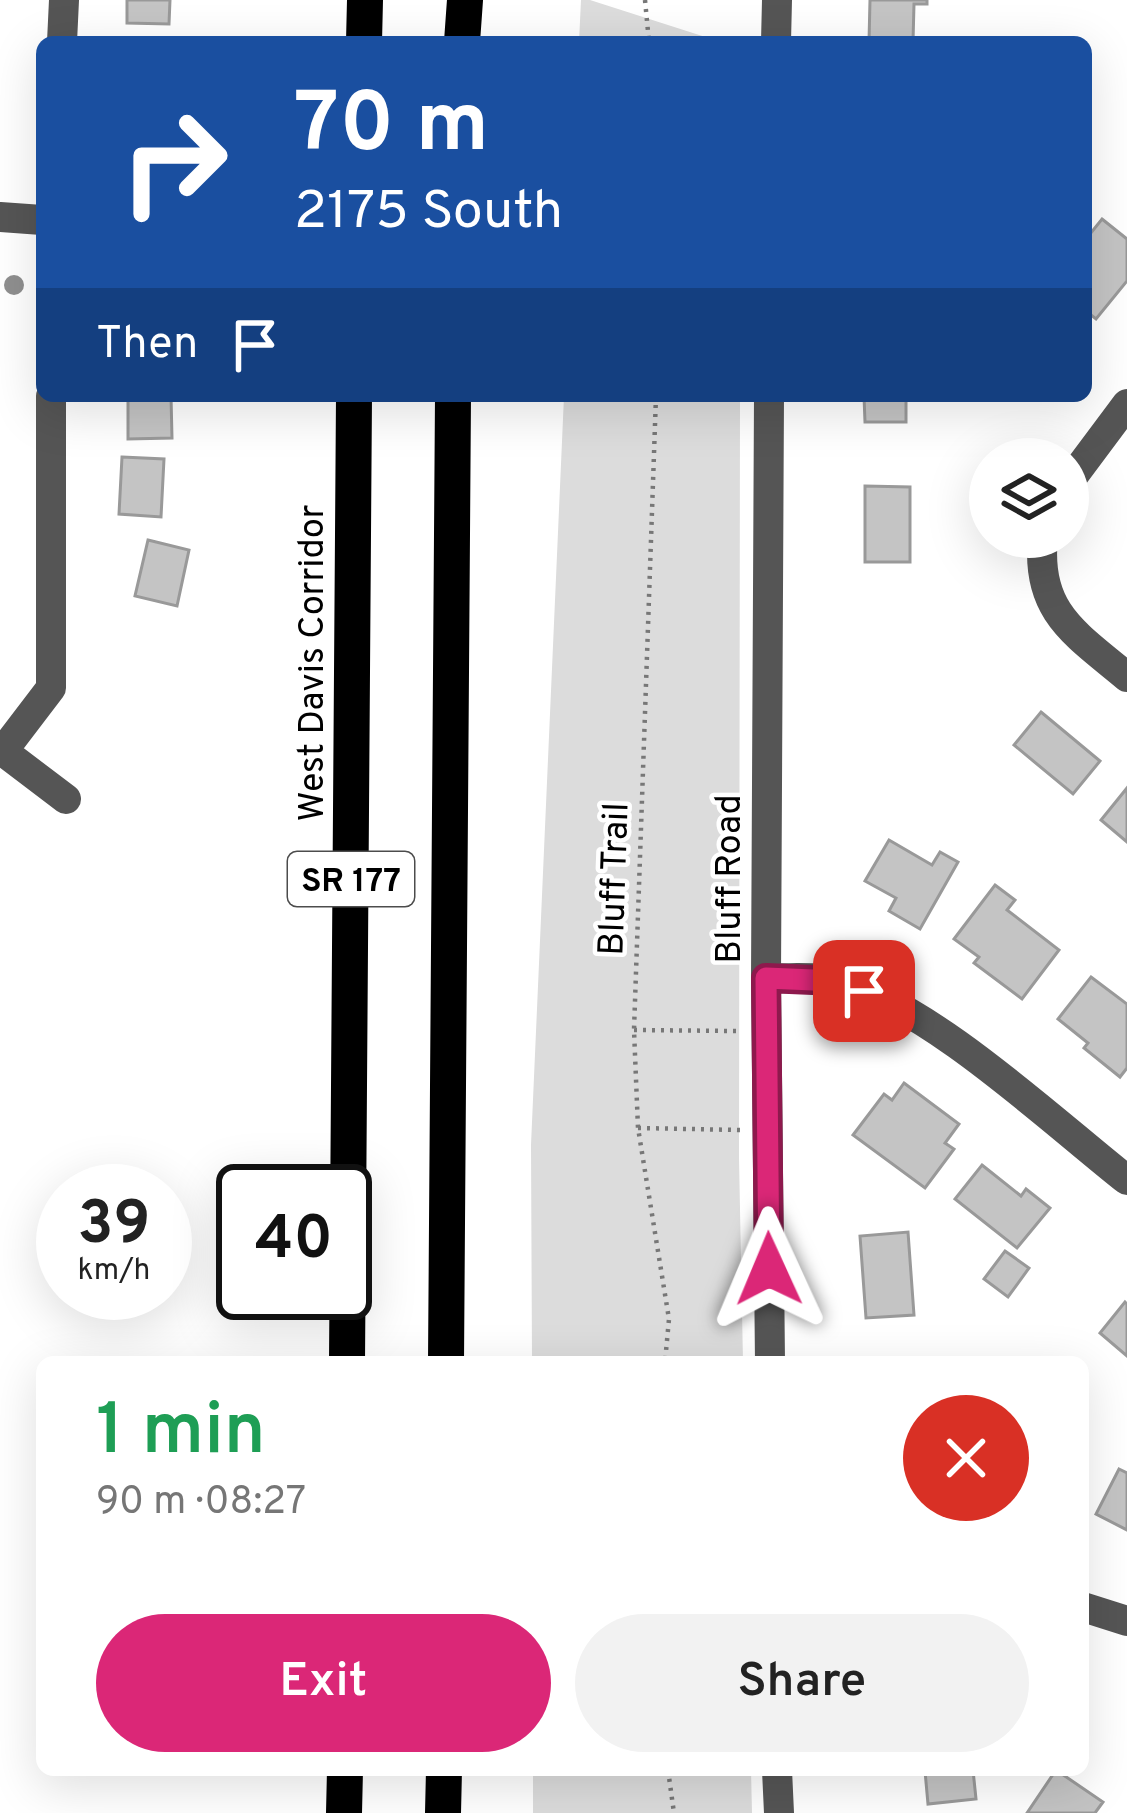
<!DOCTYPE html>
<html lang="en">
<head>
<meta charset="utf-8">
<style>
	:root { --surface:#fff; --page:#f2f2f2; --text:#222; --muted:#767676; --accent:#db2777 }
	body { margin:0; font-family:Overpass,sans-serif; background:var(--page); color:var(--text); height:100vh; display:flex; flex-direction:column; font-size:45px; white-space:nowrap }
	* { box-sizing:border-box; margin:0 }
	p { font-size:39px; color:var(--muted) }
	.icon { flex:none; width:66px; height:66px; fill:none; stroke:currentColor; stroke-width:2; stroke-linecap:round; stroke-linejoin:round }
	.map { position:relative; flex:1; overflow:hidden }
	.sheet { position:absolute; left:36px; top:1356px; width:1053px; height:420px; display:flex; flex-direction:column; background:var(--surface); border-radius:18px; box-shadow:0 12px 48px #0002 }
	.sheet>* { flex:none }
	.guide { position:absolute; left:36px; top:36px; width:1056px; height:366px; border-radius:18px; box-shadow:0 12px 48px #0002; background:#1a4fa0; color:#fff; overflow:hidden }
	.tools { position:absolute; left:969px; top:438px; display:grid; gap:24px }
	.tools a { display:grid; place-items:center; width:120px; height:120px; border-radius:50%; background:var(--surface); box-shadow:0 12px 48px #0002; font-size:60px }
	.speed { position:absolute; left:36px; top:1164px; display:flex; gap:24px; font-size:60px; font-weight:700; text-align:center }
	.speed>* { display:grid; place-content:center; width:156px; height:156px; border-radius:50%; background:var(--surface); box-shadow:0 12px 48px #0002; line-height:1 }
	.speed small { font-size:30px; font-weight:400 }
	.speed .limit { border:6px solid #111; border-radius:18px; background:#fff; color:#111 }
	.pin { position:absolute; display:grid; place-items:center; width:102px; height:102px; color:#fff; margin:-51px; border-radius:24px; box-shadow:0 6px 18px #0006 }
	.me { position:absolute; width:132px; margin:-66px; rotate:359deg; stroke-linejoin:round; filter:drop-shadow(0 0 9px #0008) }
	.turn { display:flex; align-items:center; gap:42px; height:252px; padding:0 60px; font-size:54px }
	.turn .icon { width:156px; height:156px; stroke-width:2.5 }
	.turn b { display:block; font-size:84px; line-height:102px }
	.then { display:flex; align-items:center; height:114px; padding:0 60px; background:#0003; gap:24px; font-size:45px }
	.round { display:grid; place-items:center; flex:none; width:126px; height:126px; border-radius:63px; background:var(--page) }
	.summary { display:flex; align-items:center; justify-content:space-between; height:204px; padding:0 60px }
	h1 { font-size:72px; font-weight:600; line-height:90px; color:#1e9e55 }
	.button { display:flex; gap:24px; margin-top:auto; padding:24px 60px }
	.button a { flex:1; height:138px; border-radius:72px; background:var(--accent); color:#fff; font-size:48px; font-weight:600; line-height:138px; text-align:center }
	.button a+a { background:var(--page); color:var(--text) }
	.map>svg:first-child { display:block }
</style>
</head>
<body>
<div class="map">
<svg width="1127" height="1813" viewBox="0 0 1127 1813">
	<rect width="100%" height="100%" fill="#fff"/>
	<path fill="#dcdcdc" d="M581,0H590L721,42H579Z
		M564,396H740L739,1158L743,1362H532L531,1145Z
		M533,1770H751L752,1813H533Z"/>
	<path fill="#c4c4c4" stroke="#999" stroke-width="3" d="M127,0H170L169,24L127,23Z
		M870,0H927V4H914L913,42H869Z
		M1102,219L1127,239V281L1096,319L1086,311V239Z
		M128,396H171L172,438L128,439Z
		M864,396H906V422H865Z
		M122,457L164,459L161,517L119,514Z
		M865,486L910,487V562H865Z
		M148,540L189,550L177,606L135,596Z
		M1041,712L1100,761L1073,794L1014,745Z
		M1127,788V842L1101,820Z
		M889,840L932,865L940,852L958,862L920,929L889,911L896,898L865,881Z
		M995,885L1015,900L1007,910L1059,950L1022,999L974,963L979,957L954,939Z
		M1091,977L1127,1004V1068L1120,1077L1084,1048L1088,1043L1058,1019Z
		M904,1083L959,1124L945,1143L954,1149L925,1188L853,1135L884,1094L892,1100Z
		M982,1165L1021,1196L1026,1189L1050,1208L1017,1248L955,1199Z
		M908,1232L914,1315L866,1318L860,1236Z
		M1005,1251L1029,1268L1008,1297L984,1279Z
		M1125,1302L1127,1304V1356L1100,1333Z
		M1119,1469L1127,1473V1530L1096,1514Z
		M914,1770H973L976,1799L928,1804L925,1771Z
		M1056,1770L1103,1802L1095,1813H1027Z"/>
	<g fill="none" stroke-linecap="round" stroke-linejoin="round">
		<path stroke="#777" stroke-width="4.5" stroke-dasharray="3 6" stroke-linecap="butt" d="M645,0L649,42
			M656,396L634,1030L638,1128L669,1319L665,1362
			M634,1030L736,1031
			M638,1128L740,1130
			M668,1770L674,1813"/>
		<path stroke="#555" stroke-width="30" d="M62,42L64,0
			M776,42L777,0
			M0,217L42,220
			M769,396L766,978L770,1362
			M1068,483L1127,404
			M1043,537C1035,612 1076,634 1127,677
			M0,749L66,799
			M3,751L51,688V396
			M766,978C790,979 818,976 840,982C930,1006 1052,1121 1127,1180
			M1083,1607L1127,1621
			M777,1770L779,1813"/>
		<path stroke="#000" stroke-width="36" d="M364,42L365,0
			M462,42L465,0
			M347,1362L354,396
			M446,1362L453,396
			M344,1813L345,1770
			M443,1813L444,1770"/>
	</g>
	<circle fill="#8f8f8f" cx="14" cy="285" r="10"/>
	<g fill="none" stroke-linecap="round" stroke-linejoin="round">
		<defs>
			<path id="route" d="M769,1269L766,978L837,981L864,991"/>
		</defs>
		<use href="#route" stroke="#8e194d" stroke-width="30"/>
		<use href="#route" stroke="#db2777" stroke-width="21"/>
	</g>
	<g text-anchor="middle" stroke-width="9" stroke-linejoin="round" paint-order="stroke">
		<rect fill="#fff" stroke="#4c4c4c" stroke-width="3" x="288" y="852" width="126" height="54" rx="9"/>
		<g font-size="33" font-weight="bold" fill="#000">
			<text x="351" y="891">SR 177</text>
		</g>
		<g font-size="36" fill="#000" stroke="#fff">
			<text transform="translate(310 663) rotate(-90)" y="13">West Davis Corridor</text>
			<text transform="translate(612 879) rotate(-88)" y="13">Bluff Trail</text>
			<text transform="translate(727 879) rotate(-90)" y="13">Bluff Road</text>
		</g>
	</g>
</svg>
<div class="tools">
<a><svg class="icon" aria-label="layers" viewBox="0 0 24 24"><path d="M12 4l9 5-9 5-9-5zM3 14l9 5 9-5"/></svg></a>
</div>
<div class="speed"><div>39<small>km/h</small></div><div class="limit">40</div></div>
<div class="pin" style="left:864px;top:991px;background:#d93025"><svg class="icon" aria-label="arrive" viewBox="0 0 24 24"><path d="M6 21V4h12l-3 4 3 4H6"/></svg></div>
<svg class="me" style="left:769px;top:1269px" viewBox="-20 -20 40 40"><path d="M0-17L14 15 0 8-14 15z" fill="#db2777" stroke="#fff" stroke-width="4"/></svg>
<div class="guide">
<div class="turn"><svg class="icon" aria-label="right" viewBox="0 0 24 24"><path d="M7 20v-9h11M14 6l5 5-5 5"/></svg><div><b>70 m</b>2175 South</div></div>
<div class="then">Then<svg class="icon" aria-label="arrive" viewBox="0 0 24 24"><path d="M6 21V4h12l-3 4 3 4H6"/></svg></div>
</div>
<section class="sheet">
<div class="summary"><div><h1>1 min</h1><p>90 m · 08:27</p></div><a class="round" style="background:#d93025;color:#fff"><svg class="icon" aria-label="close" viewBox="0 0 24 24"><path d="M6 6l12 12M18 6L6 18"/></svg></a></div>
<div class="button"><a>Exit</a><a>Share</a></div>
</section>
</div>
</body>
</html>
